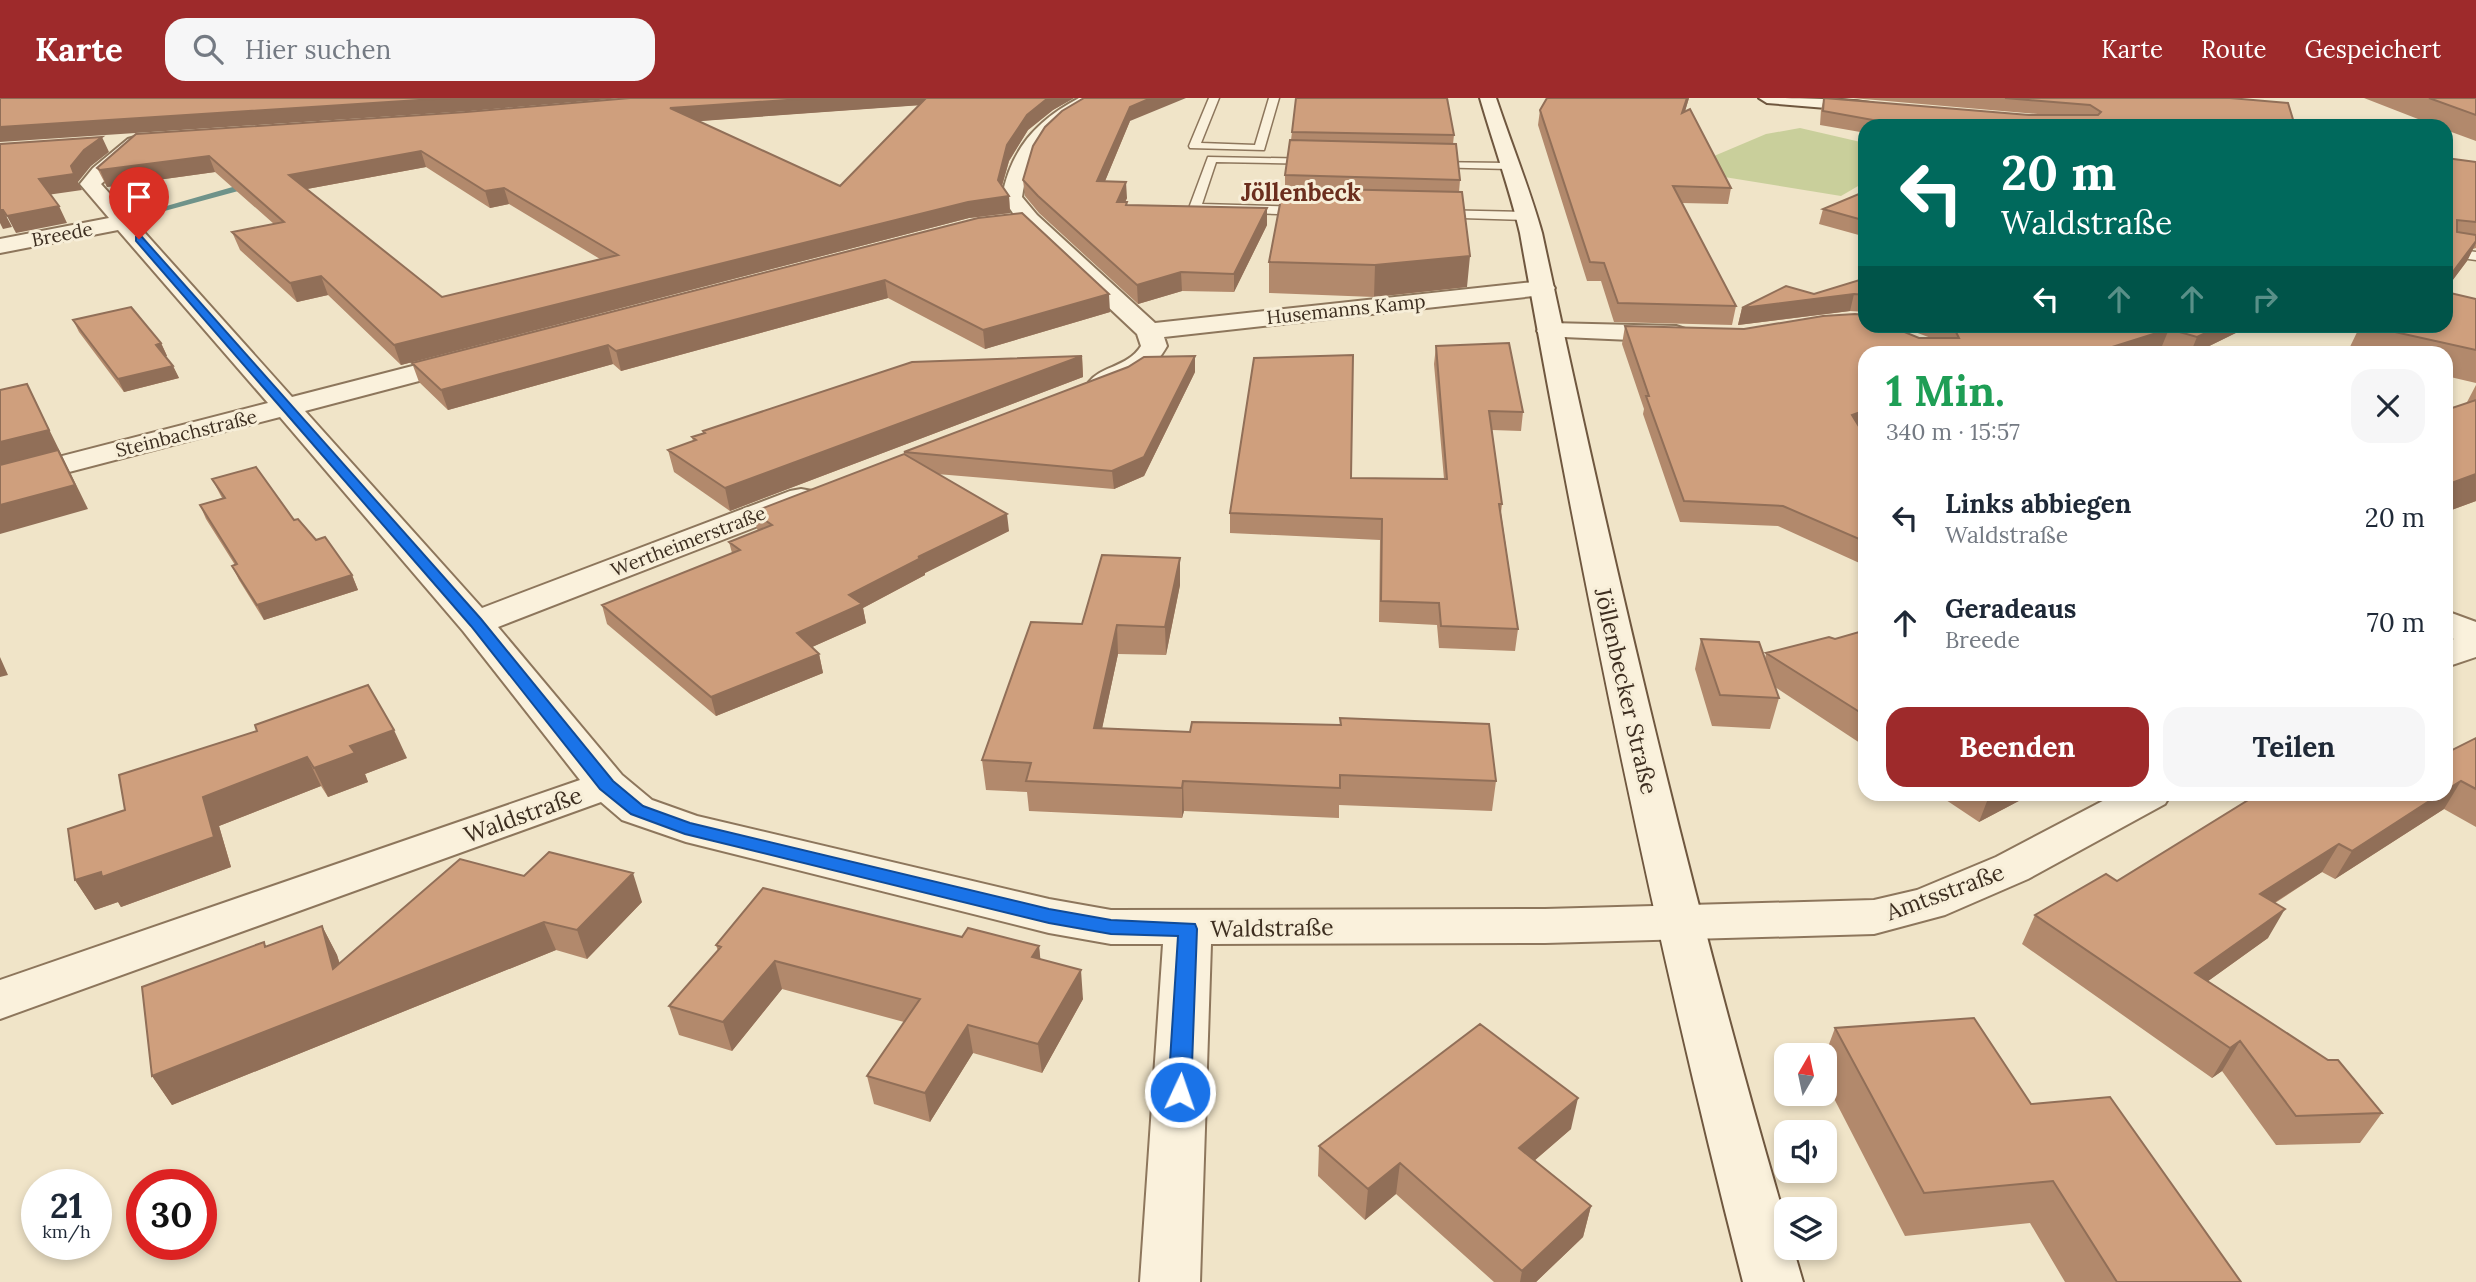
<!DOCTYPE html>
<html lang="de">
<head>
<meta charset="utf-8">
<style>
	:root { --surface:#fff; --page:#f6f6f7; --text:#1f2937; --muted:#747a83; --accent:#9e2a2b }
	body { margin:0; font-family:Lora,serif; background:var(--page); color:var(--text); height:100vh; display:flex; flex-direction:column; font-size:26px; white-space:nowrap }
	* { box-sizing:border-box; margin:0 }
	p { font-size:23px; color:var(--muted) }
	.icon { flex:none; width:38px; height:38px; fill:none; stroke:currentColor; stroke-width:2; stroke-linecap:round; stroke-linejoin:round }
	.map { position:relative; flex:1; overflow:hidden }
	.sheet { position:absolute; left:1858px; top:248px; width:595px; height:455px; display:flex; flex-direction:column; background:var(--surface); border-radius:21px; box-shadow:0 4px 10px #0003 }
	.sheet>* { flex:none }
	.top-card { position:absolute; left:1858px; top:21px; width:595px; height:214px; border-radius:21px; box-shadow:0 4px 10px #0003; background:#00695c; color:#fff; overflow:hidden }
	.needle { width:46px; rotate:9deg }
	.controls { position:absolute; left:1774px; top:945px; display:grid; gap:14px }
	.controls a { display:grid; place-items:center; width:63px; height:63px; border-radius:14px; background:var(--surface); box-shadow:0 4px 10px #0003; font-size:35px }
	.speed { position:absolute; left:21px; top:1071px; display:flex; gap:14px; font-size:35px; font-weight:700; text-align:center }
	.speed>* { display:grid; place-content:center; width:91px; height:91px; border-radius:50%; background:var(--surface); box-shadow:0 4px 10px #0003; line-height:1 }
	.speed small { font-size:18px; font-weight:400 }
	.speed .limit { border:10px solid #d22; background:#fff; color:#111 }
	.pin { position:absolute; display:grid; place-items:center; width:60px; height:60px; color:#fff; margin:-72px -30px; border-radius:50% 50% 50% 0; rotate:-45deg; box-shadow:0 0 7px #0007 }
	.pin .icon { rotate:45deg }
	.me { position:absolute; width:77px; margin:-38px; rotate:3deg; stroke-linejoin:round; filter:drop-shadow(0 0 5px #0008) }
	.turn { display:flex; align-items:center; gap:24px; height:147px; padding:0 28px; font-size:32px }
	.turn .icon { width:91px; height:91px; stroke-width:2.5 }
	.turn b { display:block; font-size:49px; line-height:60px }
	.lanes { display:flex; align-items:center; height:66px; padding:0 28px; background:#0003; justify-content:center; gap:35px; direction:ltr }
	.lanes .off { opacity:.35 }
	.round { display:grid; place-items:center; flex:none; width:74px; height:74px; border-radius:21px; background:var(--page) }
	.overview { display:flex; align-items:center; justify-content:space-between; height:119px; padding:0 28px }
	h1 { font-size:42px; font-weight:800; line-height:52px; color:#1e9e55 }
	.button { display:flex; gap:14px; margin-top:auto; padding:14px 28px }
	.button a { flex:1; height:80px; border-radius:21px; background:var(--accent); color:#fff; font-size:28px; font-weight:800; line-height:80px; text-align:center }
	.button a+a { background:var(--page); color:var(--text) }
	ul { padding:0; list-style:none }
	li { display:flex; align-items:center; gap:21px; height:105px; padding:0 28px }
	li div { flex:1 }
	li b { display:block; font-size:26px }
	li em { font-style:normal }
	header { display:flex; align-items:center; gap:42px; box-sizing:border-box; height:98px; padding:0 35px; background:var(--accent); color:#fff }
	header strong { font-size:33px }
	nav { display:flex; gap:38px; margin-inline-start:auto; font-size:24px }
	.search { width:490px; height:63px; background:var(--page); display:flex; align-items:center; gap:18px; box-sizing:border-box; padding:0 24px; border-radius:21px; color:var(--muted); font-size:26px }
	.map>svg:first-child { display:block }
</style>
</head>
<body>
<header>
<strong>Karte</strong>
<div class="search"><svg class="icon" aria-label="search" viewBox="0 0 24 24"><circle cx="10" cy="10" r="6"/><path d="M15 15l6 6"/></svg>Hier suchen</div>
<nav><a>Karte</a><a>Route</a><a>Gespeichert</a></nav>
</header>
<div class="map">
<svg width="2476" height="1184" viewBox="0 0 2476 1184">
	<rect width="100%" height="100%" fill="#f0e4c8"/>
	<path fill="#c9cf9b" d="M1800,30L1865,45V84L1841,98L1681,72L1766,36Z"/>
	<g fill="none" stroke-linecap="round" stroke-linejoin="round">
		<path fill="#6f938a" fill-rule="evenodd" d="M254,81L257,85L242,92L146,118L142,115L236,88Z"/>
		<defs>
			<path id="lane" d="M1209,0H1219L1201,45L1255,47L1269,0H1279L1264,52L1190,50L1189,48Z
				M1208,59L1321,61V65L1317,66L1216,64L1202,106L1309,109L1315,113L1309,117L1191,113L1189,110Z
				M1424,64L1509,65L1515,68L1509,71L1428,69L1424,68Z
				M1434,112L1526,114L1532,118L1526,122L1430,119V113Z
				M2446,150L2476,154V162L2446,158Z"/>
			<path id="street" d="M1079,0H1100C1094,8 1082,12 1073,18C1041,38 1028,62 1022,99L1037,117L1155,225L1543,183L1551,185L1555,190L1551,195L1543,197L1164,239L1167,248C1154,272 1122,297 1093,290L1089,284C1101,268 1128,269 1141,248L1137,236L1021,127L1002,99C1011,51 1036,23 1079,0Z
				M135,39L144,45L142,49L101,86L292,299L467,254L476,256L480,262L476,268L305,313L482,510L790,393L801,391L812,393L817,400L812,407L498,529L622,677L652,702L697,718L1049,801L1111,812L1545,811L1874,802L1917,792L1996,759L2116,696H2171L2165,706L2028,781L1945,817L1874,836L1545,845L1211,846L1200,1184H1140L1163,846H1111L1049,835L686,744L622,722L601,704L0,921V882L580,682L463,533L280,319L0,392V374L268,305L118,132L0,155V141L109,120L80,86L93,70L128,41Z
				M1550,225L1676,228L1685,231L1689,236L1685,241L1676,244L1541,238L1537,233L1541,228Z
				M2446,513L2476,524V559L2446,569V544L2454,541L2446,538Z"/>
			<path id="secondary" d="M1480,0H1496C1511,45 1529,89 1542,135C1614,469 1691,801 1787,1128V1150H1793L1803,1184H1743C1654,837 1583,488 1520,135C1509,89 1493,45 1480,0Z
				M1759,0C1780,0 1871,0 1883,9L1874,14L1767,5Z"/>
		</defs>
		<use href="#lane" stroke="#8d765c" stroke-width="3"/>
		<use href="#street" stroke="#8d765c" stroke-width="4"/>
		<use href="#secondary" stroke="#6f573f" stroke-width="4"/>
		<use href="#lane" fill="#faf1dc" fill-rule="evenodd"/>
		<use href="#street" fill="#faf1dc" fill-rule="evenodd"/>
		<use href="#secondary" fill="#faf1dc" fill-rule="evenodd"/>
	</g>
	<path fill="#b2896c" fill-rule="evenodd" d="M630,0H1074L1053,12L1028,32L1009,63L1002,88L1009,98L1010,115L969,120L401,267L328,197L297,204L240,152L232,134L274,126L215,74L107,89L97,70L466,14ZM919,7L840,88L698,23ZM426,69L490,110L509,106L600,161L442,199L307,91Z
		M1547,0H1689L1685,13L1731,90L1728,106L1682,105L1736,208L1732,227L1614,224L1601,183H1587L1538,27L1540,12Z
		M1824,0L2029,17H2049L1852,0H2230L2295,28H1866V35L1820,27L1821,12Z
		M2364,0H2476V43L2446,32V28H2436Z
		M1130,23L1105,83L1127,100L1125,104L1127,107L1267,110V127L1234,194L1182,193L1138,206L1039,115L1025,98L1023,82Z
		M1292,34L1454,37L1453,46L1460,82L1459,94L1467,189L1374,199L1269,195V164L1285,90V77L1291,42Z
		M2446,60L2476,64V150L2473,151L2467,163L2446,191Z
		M1866,93V139L1819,126L1823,111Z
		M978,120L1110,214L985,251L888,200L621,273L613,266L448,312L419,284L412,265Z
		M1866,180V214L1850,213L1738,227L1742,210L1814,196Z
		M2476,201V285L2446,278V256L2347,255L2360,228H2446Z
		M73,222L161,245L167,258H165L173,268L179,280L124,294L79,234Z
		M1625,228L1919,240H1931L1899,228H2250L2193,256H2185L2162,248L2139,256H1866V329L1860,331L1866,340V468L1778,428L1680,424L1643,316L1644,311L1622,246Z
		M1436,248L1523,314L1521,333L1492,332L1502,406L1501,415L1518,531L1515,553L1439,550L1437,527L1379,524L1380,442L1230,435V415L1444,381L1434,266Z
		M1082,258L1083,279L730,413L674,374L668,352L693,343L692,339L703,336V333Z
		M1195,274L1144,378L1114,391L937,376L1009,433L925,475V477L863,510L866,525L812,549L819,556L823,575L716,618L607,526L602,507L732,455L729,444L758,432L757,431L753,414L904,357V354Z
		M2476,287V403L2446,414V312L2466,306Z
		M212,381L294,422L352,477L358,492L264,522L239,482L232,468L235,467L206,421L200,407L222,400Z
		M1180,460V487L1166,557L1118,556L1102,630L1496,683L1492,713L1339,707V720L1184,713L1182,720L1029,713L1027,694L986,692L982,662L1082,526Z
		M1866,532V649L1775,589L1779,600L1770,631L1712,628L1695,571L1701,541L1765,561L1766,555L1835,541Z
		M257,633L407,660L365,676L368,684L328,699L321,688L219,728L231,769L121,809L118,804L95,812L75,782Z
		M2476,640V729L2444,711L2335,781L2322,774L2275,805L2268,840L2208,883L2382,1015L2360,1045L2276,1047L2222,973L2212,980L2022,846L2035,817L2117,783L2446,696Z
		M1937,696H2032L1979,724Z
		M524,778L642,804L587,861L556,852L172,1007L152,978L264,844L266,849L322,828L337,857L340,866Z
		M962,839L1039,848L1040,861L1083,901L1042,975L973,955L930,1024L874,1006L867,978L904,924L782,891L732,953L679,937L669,908L718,853L716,847Z
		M1835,930L2031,1006L2241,1184H2065L2030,1125L1905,1138L1825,983V957Z
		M1571,1031L1534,1063L1591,1108L1583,1139L1536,1184H1494L1396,1096L1365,1122L1318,1078L1319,1048Z"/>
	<path fill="#916f58" d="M450,0H622L470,13L0,44V29Z
		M816,0H935L936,6L674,25L670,10Z
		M1048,0H1074L1053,12L1028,32L1009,63L999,98L998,82L1007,47L1027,17Z
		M1151,0H1186L1130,23L1098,100L1097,83L1130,9Z
		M1687,0H1689L1680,30L1682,15Z
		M102,39L109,54L91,68L78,84L82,92L47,97L39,81L71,68L84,52Z
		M421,53L426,69L296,93L289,77Z
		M209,58L215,74L107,89L100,72Z
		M1126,84L1127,100L1117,121V104Z
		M504,90L509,106L490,110L485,93Z
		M1009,98L1010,115L969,120L401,267L394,247L968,104Z
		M59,108L67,125L16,135L7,118Z
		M1267,110V127L1234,194V176Z
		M0,112H3L12,129L3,131L0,125Z
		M2476,143V145L2467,163L2446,191V183Z
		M1470,158L1467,189L1374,199L1375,167Z
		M1181,174L1182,193L1138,206L1137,187Z
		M321,178L328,197L297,204L290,185Z
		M885,182L888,200L621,273L616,253Z
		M1109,196L1110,214L985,251L983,232Z
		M1854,196L1850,213L1738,227L1742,210Z
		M2221,228H2250L2193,256H2190L2197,239Z
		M2169,231L2162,248L2139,256H2090Z
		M161,245L167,258L161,259L156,247Z
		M608,247L613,266L448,312L441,292Z
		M1082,258L1083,279L730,413L725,390Z
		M1195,258V274L1144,378L1114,391L1112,373Z
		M173,268L179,280L124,294L118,281Z
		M27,286L88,411L0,436V344Z
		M1866,312V329L1846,336L1852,317Z
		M2476,376V403L2446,414V387Z
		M1007,416L1009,433L925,475V477L863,510L866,525L801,554L797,535L849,497L918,459Z
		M1180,460V487L1166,557L1165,529Z
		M352,477L358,492L264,522L257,507Z
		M1117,527L1118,556L1096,659L1094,630Z
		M819,556L823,575L716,618L711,599Z
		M0,559L8,577L0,579Z
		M394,632L407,660L365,676L368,684L328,699L314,670L350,648Z
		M307,659L321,688L219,728L231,769L121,809L118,804L95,812L75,782L203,699Z
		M1183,683L1184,713L1182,720V690Z
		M2461,683L2444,711L2335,781L2352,753L2440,696H2446V692Z
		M1991,696H2032L1979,724L1989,698Z
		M2339,746L2322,774L2244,824L2260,796Z
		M633,775L642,804L587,861L577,832Z
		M2285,811L2268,840L2179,904L2195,875Z
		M544,824L556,852L172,1007L152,978Z
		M322,828L337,857L349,900L333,871Z
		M1039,848L1042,876L1032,859Z
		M775,863L782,891L732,953L723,924Z
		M1081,872L1083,901L1042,975L1038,946Z
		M968,927L973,955L930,1024L925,995Z
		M2240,943L2222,973L2212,980L2230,950Z
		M1578,1000L1571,1031L1513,1081L1519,1050Z
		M1400,1065L1396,1096L1365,1122L1368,1091Z
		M1591,1108L1583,1139L1536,1184H1520L1522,1173Z"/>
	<path fill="#cf9f7d" stroke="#916f58" stroke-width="2" fill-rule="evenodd" d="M0,0H450L0,29Z
		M630,0H816L670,10L840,88L926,0H1048L1027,17L1007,47L998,82L1009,98L968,104L394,247L321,178L290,185L232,134L284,124L209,58L100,72L97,70L136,36L466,14ZM421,53L485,93L504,90L618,157L442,199L289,77Z
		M1084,0H1151L1130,9L1097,83L1126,84L1117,104H1127L1126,107L1267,110L1234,176L1181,174L1137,187L1038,98L1023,82L1033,48L1045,29L1062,13Z
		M1296,0H1447L1454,37L1292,34Z
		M1547,0H1687L1682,15L1690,11L1731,90L1673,88L1736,208L1618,205L1604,165L1590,164L1540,12Z
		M1824,0L2029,17H2098L2101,14L2090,7L2005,0H2230L2288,5L2295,28H1906L1823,13Z
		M2429,0H2476V17Z
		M102,39L84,52L71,68L74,76L39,81L59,108L7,118L3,112H0V46Z
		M1290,42L1456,46L1460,82L1285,77Z
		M2446,60L2476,64V124L2457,122V134L2476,137V143L2446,183Z
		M1283,90L1462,94L1470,158L1375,167L1269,164Z
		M1866,93V123L1823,111Z
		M1022,115L1109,196L983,232L885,182L616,253L608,247L441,292L412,265L978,120Z
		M1866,180V197L1854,196L1742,210L1786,188L1814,196Z
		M2446,194L2476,201V252L2368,228H2446Z
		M131,209L161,245L156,247L173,268L118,281L73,222Z
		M1855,216L1866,217V228H1890L1919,240H1959L1954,230L1948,228H2221L2197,239L2169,231L2090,256H1866V312L1852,317L1866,340V444L1783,408L1684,403L1646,298H1649L1625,228L1744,231L1823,218Z
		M1509,245L1523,314L1489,313L1502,406H1499L1518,531L1441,528L1439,505L1381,503L1382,421L1230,415L1254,260L1353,257L1351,380L1447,381L1436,248Z
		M1082,258L725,390L668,352L696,342L692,339L705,335L703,333L912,264Z
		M1195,258L1144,359L1112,373L904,354L1128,269L1144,259Z
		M27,286L49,332L0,344V292Z
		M2476,302V376L2446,387V312Z
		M58,352L75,387L0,407V367Z
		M904,356L1007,416L918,459H923L849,497L862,506L797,535L819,556L711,599L602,507L740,452L729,444L772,427L753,414Z
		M256,369L294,422L298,421L316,442L325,439L352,477L257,507L232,468L237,466L200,407L225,400L212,381Z
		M1102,457L1180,460L1165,529L1117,527L1094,630L1190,634L1192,624L1341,627L1340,620L1489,626L1496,683L1340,677V690L1183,683L1182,690L1026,683L1031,665L982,662L1031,524L1082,526Z
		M1866,532V618L1766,555L1829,539L1835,541Z
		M1701,541L1759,544L1779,600L1720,597Z
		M368,587L394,632L350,648L355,655L314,670L307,659L203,699L214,739L102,779L101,774L75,782L68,731L125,712L119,677L257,633L255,627Z
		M2476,640V691L2461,683L2446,692V655Z
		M2258,696H2440L2352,753L2339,746L2260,796L2285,811L2195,875L2328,962H2338L2382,1015L2296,1018L2240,943L2230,950L2035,817L2106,776L2117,783Z
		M549,754L633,775L577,832L544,824L152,978L142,889L264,844L265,849L322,828L333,871L460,761L524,778Z
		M763,790L962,839L968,830L1039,848L1032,859L1081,872L1038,946L968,927L925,995L867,978L920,901L775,863L723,924L669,908L721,849L716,847Z
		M1974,920L2031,1006L2110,999L2241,1184H2117L2053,1083L1924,1095L1835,930Z
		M1480,926L1578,1000L1519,1050L1591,1108L1522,1173L1400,1065L1368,1091L1319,1048Z"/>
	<path fill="#1a73e8" stroke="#114b97" stroke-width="2" d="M136,139H142L481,521L613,683L643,708L690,725L1049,811L1111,822L1195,826L1197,831L1191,994L1187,1000L1180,1003L1172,1000L1168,994L1178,838L1111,836L1049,825L685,736L631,716L600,691L471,528L136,143Z"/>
	<g text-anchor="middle" stroke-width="6" stroke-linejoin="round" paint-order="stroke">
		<g font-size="19" fill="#3d2e20" stroke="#f7eed8">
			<text transform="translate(62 136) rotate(-11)" y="7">Breede</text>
			<text transform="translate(1346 211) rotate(-6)" y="7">Husemanns Kamp</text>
			<text transform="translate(186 335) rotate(-14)" y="7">Steinbachstraße</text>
			<text transform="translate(688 443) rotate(-21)" y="7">Wertheimerstraße</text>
		</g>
		<g font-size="23" fill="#3d2e20" stroke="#f7eed8">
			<text transform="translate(1626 593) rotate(77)" y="8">Jöllenbecker Straße</text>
			<text transform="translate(523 717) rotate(-20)" y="8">Waldstraße</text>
			<text transform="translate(1945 794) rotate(-20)" y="8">Amtsstraße</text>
			<text transform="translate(1272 830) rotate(-1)" y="8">Waldstraße</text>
		</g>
		<g font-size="24" font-weight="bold" fill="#6b2e1e" stroke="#f7eed8">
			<text x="1301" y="103">Jöllenbeck</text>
		</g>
	</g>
</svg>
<div class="controls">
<a><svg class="needle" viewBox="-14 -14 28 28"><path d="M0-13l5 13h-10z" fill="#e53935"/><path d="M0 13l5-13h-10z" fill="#747a83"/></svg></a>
<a><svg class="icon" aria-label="sound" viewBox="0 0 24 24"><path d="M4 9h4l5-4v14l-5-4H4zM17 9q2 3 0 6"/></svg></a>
<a><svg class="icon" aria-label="layers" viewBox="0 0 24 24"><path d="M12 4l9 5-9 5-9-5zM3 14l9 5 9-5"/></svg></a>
</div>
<div class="speed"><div>21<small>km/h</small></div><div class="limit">30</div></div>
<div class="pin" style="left:139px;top:141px;background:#d93025"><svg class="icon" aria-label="arrive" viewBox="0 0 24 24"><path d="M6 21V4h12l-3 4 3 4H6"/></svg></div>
<svg class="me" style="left:1180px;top:994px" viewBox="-20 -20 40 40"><circle r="17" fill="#1a73e8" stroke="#fff" stroke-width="3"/><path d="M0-11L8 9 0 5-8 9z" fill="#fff"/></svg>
<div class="top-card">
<div class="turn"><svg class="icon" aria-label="left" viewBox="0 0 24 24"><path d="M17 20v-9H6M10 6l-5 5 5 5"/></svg><div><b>20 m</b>Waldstraße</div></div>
<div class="lanes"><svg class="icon" aria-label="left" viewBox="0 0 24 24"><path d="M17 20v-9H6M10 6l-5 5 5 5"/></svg><svg class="icon off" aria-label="ahead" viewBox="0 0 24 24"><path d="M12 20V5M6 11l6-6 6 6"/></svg><svg class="icon off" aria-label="ahead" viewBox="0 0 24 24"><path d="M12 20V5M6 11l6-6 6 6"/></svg><svg class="icon off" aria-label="right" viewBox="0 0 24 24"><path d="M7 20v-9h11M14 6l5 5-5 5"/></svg></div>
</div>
<section class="sheet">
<div class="overview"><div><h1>1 Min.</h1><p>340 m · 15:57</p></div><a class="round"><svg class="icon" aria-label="close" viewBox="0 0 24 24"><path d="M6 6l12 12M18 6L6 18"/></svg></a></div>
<ul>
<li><svg class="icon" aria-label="left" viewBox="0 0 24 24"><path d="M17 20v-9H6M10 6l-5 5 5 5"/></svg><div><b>Links abbiegen</b><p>Waldstraße</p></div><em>20 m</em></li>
<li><svg class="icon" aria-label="ahead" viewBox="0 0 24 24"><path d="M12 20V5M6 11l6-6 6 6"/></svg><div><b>Geradeaus</b><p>Breede</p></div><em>70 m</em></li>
</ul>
<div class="button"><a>Beenden</a><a>Teilen</a></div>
</section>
</div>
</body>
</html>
